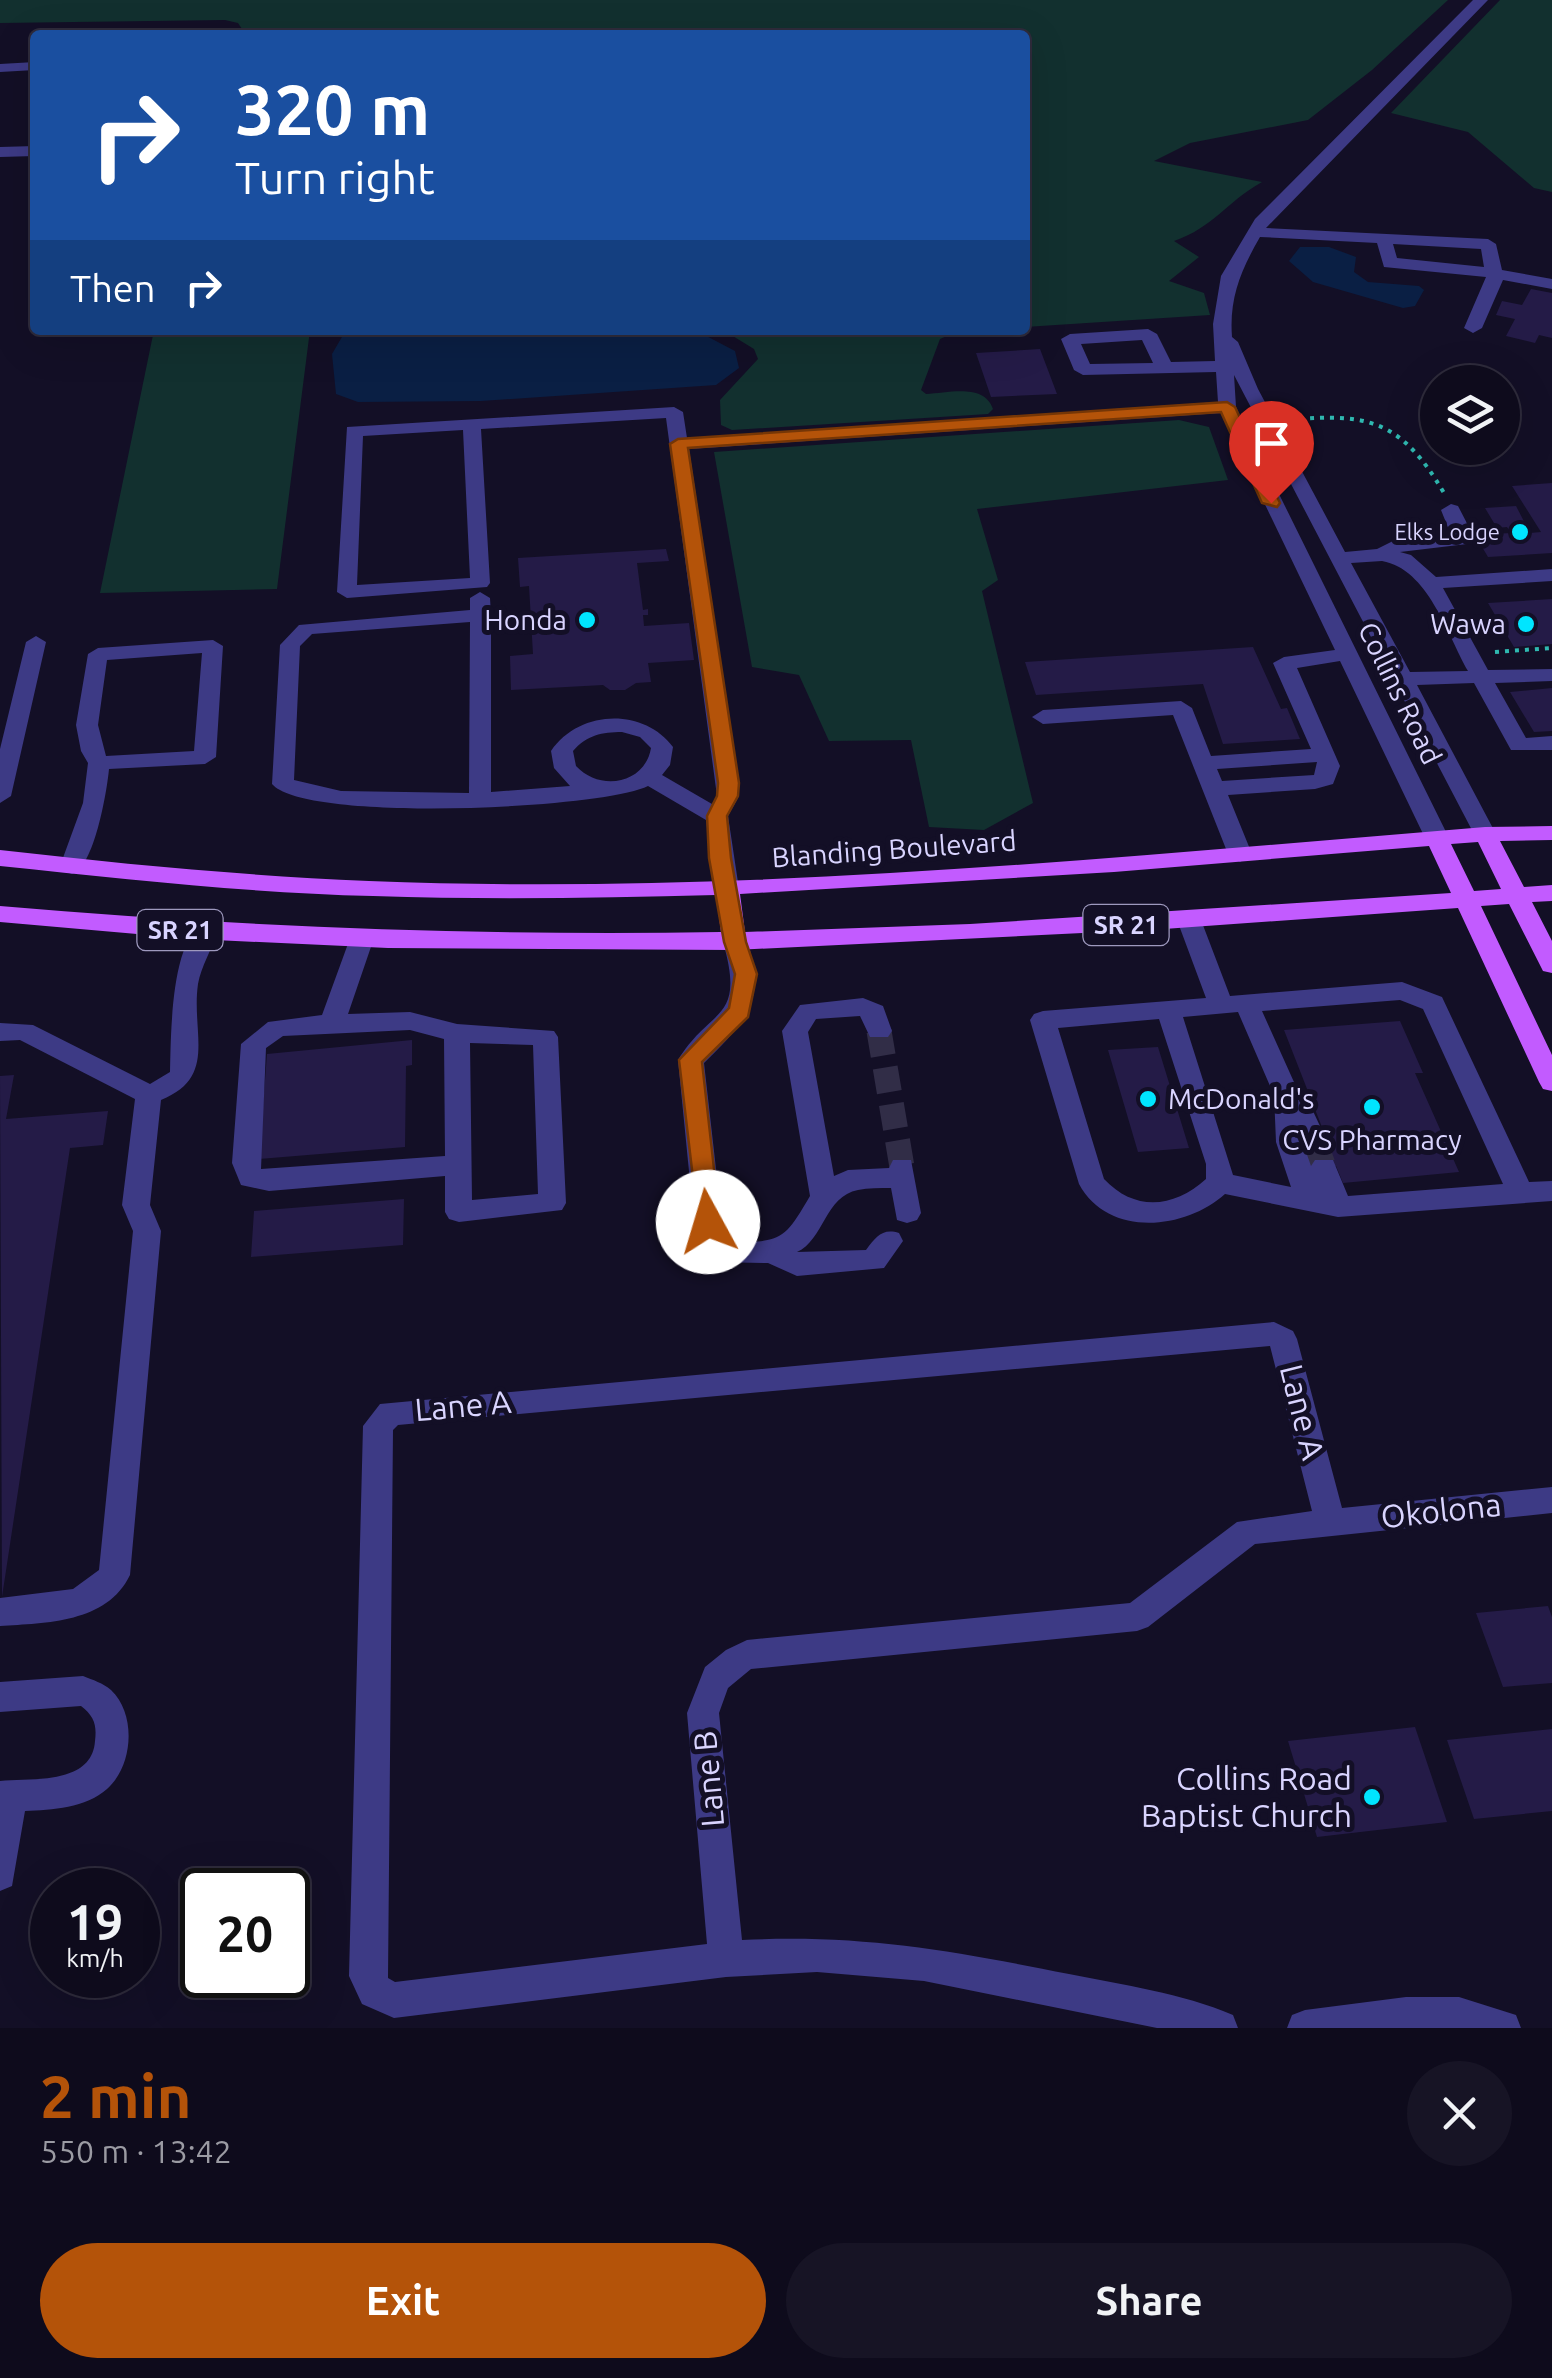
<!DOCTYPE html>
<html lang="en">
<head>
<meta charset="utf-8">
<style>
	:root { --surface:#0e0b1c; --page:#171425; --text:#f1f3f6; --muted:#9b9ba3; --line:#2e2b3b; --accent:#b45309 }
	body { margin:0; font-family:Ubuntu,sans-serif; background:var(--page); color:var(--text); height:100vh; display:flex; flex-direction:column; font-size:38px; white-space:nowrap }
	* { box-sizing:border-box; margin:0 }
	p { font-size:32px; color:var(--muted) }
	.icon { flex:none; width:55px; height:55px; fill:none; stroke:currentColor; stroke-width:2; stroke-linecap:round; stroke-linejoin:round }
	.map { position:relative; height:2028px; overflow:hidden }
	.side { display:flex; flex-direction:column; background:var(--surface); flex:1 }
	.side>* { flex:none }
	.hud { position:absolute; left:30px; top:30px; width:1000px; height:305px; border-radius:10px; box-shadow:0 10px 40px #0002,0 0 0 2px var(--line); background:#1a4fa0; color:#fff; overflow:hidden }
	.buttons { position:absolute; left:1420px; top:365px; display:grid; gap:20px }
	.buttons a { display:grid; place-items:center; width:100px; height:100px; border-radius:50%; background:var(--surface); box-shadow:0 10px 40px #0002,0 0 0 2px var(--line); font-size:50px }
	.speed { position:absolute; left:30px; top:1868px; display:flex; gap:20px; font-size:50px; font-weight:700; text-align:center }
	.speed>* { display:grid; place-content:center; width:130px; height:130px; border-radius:50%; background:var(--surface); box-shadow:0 10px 40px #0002,0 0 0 2px var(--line); line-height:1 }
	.speed small { font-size:25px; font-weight:400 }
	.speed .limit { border:5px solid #111; border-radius:15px; background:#fff; color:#111 }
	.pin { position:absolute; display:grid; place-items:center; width:85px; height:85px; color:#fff; margin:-102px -42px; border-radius:50% 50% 50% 0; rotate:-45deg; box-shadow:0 0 10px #0007 }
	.pin .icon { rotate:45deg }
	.me { position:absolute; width:110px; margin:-55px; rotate:354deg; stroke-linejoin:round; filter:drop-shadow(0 0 8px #0008) }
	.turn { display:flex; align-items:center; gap:35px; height:210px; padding:0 40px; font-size:45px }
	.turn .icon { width:130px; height:130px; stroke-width:2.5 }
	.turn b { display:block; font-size:70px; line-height:85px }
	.then { display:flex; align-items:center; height:95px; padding:0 40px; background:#0003; gap:20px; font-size:38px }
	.round { display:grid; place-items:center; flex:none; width:105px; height:105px; border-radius:52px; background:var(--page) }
	.summary { display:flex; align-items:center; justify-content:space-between; height:170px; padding:0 40px }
	h1 { font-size:60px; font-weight:700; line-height:75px; color:var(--accent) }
	.primary-button { display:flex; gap:20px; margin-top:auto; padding:20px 40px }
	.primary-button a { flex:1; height:115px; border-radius:60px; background:var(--accent); color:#fff; font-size:40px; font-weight:700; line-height:115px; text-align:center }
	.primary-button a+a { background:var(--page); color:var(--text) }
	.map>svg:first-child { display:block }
</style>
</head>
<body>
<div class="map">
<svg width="1552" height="2028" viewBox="0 0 1552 2028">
	<rect width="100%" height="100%" fill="#130f26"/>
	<path fill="#12302f" d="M0,0H1448L1372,70L1308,120L1190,143L1154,161L1262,182C1225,203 1214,227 1174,241L1199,257L1169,281L1204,293L1210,315L1025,327V35H246L238,23L225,20L0,23Z
		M1500,0H1552V192L1534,188L1468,132L1391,113Z
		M154,330H310L277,589L100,593Z
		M723,330H988L956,332L940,339L921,390L926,394C949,393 984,383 993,409L988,414L732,430L721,425L720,400L758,359L754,349Z
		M1179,420L1209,427L1228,480L977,509L998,580L982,591L1033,803L984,830L929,827L911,740L829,741L799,675L752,667L714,452Z"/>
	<path fill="#0a1f44" d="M1300,247H1329L1356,257L1354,272L1368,282L1419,286L1424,290L1415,306L1403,308L1313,282L1289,261Z
		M346,330H695L735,351L739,368L716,385L481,401L358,402L336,394L332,354Z"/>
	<path fill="#241b47" d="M1531,289L1552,293V338L1539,335L1535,343L1506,336L1515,319L1496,315L1502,301L1522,305Z
		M1040,349L1057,394L991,397L976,353Z
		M1552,483V553L1488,557L1475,535L1511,533L1507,527L1497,528L1485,508L1516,506L1530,533L1541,532L1512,486Z
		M666,549L669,561L637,563L643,610L648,609V615H643L644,626L689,623L694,660L648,663L651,682L636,683L625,690H610L603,685L511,690L510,656L533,654L529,586L520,587L518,558Z
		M1552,599V644L1514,647L1488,603Z
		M1253,647L1281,709L1287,708L1300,739L1223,744L1203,684L1036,695L1025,662Z
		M1552,688V731L1534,732L1510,692Z
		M1400,1021L1423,1073H1415L1459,1172L1343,1183L1336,1166L1312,1168L1303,1142L1327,1140L1284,1030Z
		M412,1040V1065L406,1066L405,1147L259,1159L267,1054Z
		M1158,1047L1189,1148L1138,1152L1108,1050Z
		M14,1075L6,1119L108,1111L103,1145L70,1148L2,1597L0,1076Z
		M404,1199L403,1245L251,1257L254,1211Z
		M1548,1606L1552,1617V1683L1503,1687L1476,1613Z
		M1415,1727L1447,1822L1317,1837L1288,1741Z
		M1552,1729V1811L1474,1819L1447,1740Z"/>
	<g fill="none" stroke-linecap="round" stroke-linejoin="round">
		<path stroke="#312d47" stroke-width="25" stroke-dasharray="25 12" stroke-linecap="butt" d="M879,1031L902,1167
			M1314,1141L1324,1167"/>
		<path stroke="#2fb8b0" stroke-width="4" stroke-dasharray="4 6" stroke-linecap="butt" d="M1290,420C1370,412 1402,422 1444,493
			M1495,652L1552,648"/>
		<path fill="#3d3a85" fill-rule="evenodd" d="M1473,0H1488L1266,228L1488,239L1496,244L1502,270L1552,279V289L1503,280L1482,328L1473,333L1464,328L1486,277L1384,267L1377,243L1260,237C1241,270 1229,298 1232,337L1238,342L1258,389L1345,552L1377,549L1399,538L1451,535L1441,510L1451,504L1458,506L1471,531L1467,544L1400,552L1411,555L1436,577L1552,569V581L1443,588L1488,670L1552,669V681L1495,683L1526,738L1552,736V750H1511L1474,683L1417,685L1496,834L1493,839L1485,841L1474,834L1234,375L1236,407L1449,838L1445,843H1429L1425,838L1340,661L1297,668L1340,766L1333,784L1315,789L1228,795L1252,854L1240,862L1228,854L1173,715L1043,724L1032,717L1043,710L1181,701L1192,708L1211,756L1311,749L1273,663L1284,657L1335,650L1221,413L689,449L739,783V796L728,816L739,889L735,895H719L715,889L706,820L648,786C602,809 305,823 272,784L280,645L299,625L470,610V598L480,592L490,598L491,615V792L570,786L554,768L551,751C579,710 643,707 673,747L670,765L662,775L712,804L717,796L666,418L481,429L490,583L487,587L347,598L337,592L347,427L674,407L683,412L687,438L1218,402L1216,372L1083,375L1074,370L1061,339L1070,334L1148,329L1157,334L1171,362L1215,361L1213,324L1221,276L1255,219ZM1393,244L1481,249L1484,267L1397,258ZM1142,340L1153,363L1090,364L1081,344ZM463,430L470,578L357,585L363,436ZM1382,561C1428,569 1447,634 1468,671L1410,672L1351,563ZM470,622L469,793L341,791L294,780L300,646L312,634ZM622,732L640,737L651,748C645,784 600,792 576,766L573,751C587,735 602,732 622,732ZM1317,762L1314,775L1222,781L1217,769Z
			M35,62V70L0,72V64Z
			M35,146V156L0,157V147Z
			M36,636L46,642L11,796L0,803V749L26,642Z
			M213,640L223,646L216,757L205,764L109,769C107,792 94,868 72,874L64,871L60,866L83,803L88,763L81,751L76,725L88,654L98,648ZM202,653L194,751L106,756L98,725L107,660Z
			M1189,912L1201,920L1230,996L1402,982L1442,997L1529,1182L1552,1181V1201L1338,1217L1225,1194C1185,1230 1108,1238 1079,1184L1030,1020L1034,1014L1043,1011L1206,998L1177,920ZM1400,1000L1423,1009L1503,1184L1348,1196L1333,1160H1315L1311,1166L1304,1146L1314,1151L1323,1148L1327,1141L1312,1109L1298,1091L1262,1011ZM1238,1012L1274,1095L1276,1142L1291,1187L1233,1175L1183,1017ZM1159,1019L1206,1164V1179C1174,1208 1135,1212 1104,1179L1058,1028Z
			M206,924L218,932C212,948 201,967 198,984C191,1034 218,1077 161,1100L150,1205L161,1231L130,1575C107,1623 46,1623 0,1626V1598L73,1589L99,1570L133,1231L122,1205L135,1099L20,1040L0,1041V1023L33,1025L150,1084L170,1072C171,1040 170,934 206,924Z
			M361,933L373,941L348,1014L410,1012L457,1024L554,1031L558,1037L566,1203L562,1210L459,1222L449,1219L445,1212V1176L269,1191L241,1185L232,1163L241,1044L268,1022L322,1015L349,941ZM410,1030L444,1039L445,1156L261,1169L266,1048L283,1036ZM470,1043L533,1045L538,1194L472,1200Z
			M735,934C748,937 749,946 752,958C765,1005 735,1032 704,1063L722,1222L732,1243C783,1241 784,1240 810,1196L782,1031L800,1005L863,998L883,1006L892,1031L888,1037H870L860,1016L816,1019L808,1032L834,1176L848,1170L889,1168L893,1160H911L921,1213L917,1220L907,1223L897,1220L891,1188C880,1188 868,1188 858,1190C825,1196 824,1240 797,1252L866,1250C876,1237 882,1228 899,1233L903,1241L884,1268L797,1276L768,1263L713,1262L694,1222L678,1060C711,1006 746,1022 723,942Z
			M1274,1322L1293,1331L1297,1339L1342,1508L1552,1487V1513L1255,1544L1148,1627L1137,1631L751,1669L728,1688L719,1713L742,1940C862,1934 953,1951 1069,1974C1124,1985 1181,1993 1233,2015L1238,2028H1157L924,1981L817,1972L726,1977L394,2018L362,2004L349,1976L363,1426L380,1404ZM1270,1346L1312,1511L1237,1522L1130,1603L747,1640L726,1650L705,1667L687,1713L707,1944L395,1982L388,1978L393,1430L398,1425Z
			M83,1676C93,1680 103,1683 111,1690C137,1715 133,1766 107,1789C86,1808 52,1810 25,1811L12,1886L0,1891V1781C32,1778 92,1785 95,1741C97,1725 94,1716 81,1706L0,1712V1682Z
			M1406,1997H1459L1516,2015L1521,2028H1287L1292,2015L1305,2010Z"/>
		<path fill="#c25bff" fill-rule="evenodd" d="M1552,826V840L1500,841L1524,887L1552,885V901L1532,902L1552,941V973L1543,971L1509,904L1481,906L1552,1055V1091L1543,1089L1539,1082L1458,908L1164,929L735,950L388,948L194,939L0,922V906C241,927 480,936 721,932L716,895C602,898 487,900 373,896C248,893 124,879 0,866V850C123,864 245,876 369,881C741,896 1115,857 1485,827ZM1478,842L1501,889L1474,891L1451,844ZM1429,846L1451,893L970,924L745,932L740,894L1114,872Z"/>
	</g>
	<path fill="#b45309" stroke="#753606" stroke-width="2.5" d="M1227,402L1235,407L1280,503L1277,507L1262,503L1221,412L688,448L739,783L738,796L727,816L731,858L746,942L757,974L748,1017L702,1062L720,1222L716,1229H699L679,1060L729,1008L735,974L724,942L709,858L707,816L717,796L718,783L670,444L678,439Z"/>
	<g fill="#00e5ff" stroke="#130f26" stroke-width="4">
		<circle cx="1520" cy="532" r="10"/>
		<circle cx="587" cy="620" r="10"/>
		<circle cx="1526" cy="624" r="10"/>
		<circle cx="1148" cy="1099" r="10"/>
		<circle cx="1372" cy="1107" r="10"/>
		<circle cx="1372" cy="1797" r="10"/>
	</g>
	<g text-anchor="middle" stroke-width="10" stroke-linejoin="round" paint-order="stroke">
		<g font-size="22" fill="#d9d4ff" stroke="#130f26" text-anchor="end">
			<text x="1500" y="540">Elks Lodge</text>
		</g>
		<g fill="#130f26" stroke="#9e99be" stroke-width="2.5">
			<rect x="1083.5" y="905" width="85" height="40" rx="8"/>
			<rect x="137.5" y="910" width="85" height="40" rx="8"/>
		</g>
		<g font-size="25" font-weight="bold" fill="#d9d4ff">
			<text x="1126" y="934">SR 21</text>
			<text x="180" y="939">SR 21</text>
		</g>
		<g font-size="28" fill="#d9d4ff" stroke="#130f26" text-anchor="end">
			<text x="567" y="630">Honda</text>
			<text x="1506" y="634">Wawa</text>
			<text x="1168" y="1109" text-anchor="start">McDonald's</text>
			<text x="1372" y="1150" text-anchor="middle">CVS Pharmacy</text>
		</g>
		<g font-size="28" fill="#d9d4ff" stroke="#130f26">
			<text transform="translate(1400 693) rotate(64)" y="10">Collins Road</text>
			<text transform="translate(894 849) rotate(-4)" y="10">Blanding Boulevard</text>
		</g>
		<g font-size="32" fill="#d9d4ff" stroke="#130f26">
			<text transform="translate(463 1406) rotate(-5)" y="11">Lane A</text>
			<text transform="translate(1302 1412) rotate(76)" y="11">Lane A</text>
			<text transform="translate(1441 1511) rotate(-6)" y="11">Okolona</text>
			<text transform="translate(709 1779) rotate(-95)" y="11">Lane B</text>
		</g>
		<g font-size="32" fill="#d9d4ff" stroke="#130f26" text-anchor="end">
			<text x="1352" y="1790">Collins Road<tspan x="1352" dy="37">Baptist Church</tspan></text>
		</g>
	</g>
</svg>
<div class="buttons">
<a><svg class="icon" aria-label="layers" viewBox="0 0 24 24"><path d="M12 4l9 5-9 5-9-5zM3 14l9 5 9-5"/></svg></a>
</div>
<div class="speed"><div>19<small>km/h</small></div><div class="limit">20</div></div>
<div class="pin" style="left:1271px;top:503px;background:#d93025"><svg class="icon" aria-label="arrive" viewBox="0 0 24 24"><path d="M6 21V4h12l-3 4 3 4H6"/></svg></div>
<svg class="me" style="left:708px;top:1222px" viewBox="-20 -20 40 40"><circle r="19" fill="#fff"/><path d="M0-13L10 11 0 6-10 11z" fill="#b45309"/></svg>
<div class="hud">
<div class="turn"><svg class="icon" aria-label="right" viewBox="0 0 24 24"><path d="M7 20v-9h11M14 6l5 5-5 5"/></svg><div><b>320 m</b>Turn right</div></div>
<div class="then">Then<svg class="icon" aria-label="right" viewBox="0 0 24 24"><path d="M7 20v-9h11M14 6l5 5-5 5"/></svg></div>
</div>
</div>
<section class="side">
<div class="summary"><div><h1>2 min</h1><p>550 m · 13:42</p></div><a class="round"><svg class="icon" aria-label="close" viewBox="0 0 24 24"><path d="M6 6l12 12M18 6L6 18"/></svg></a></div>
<div class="primary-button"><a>Exit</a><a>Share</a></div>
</section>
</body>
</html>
